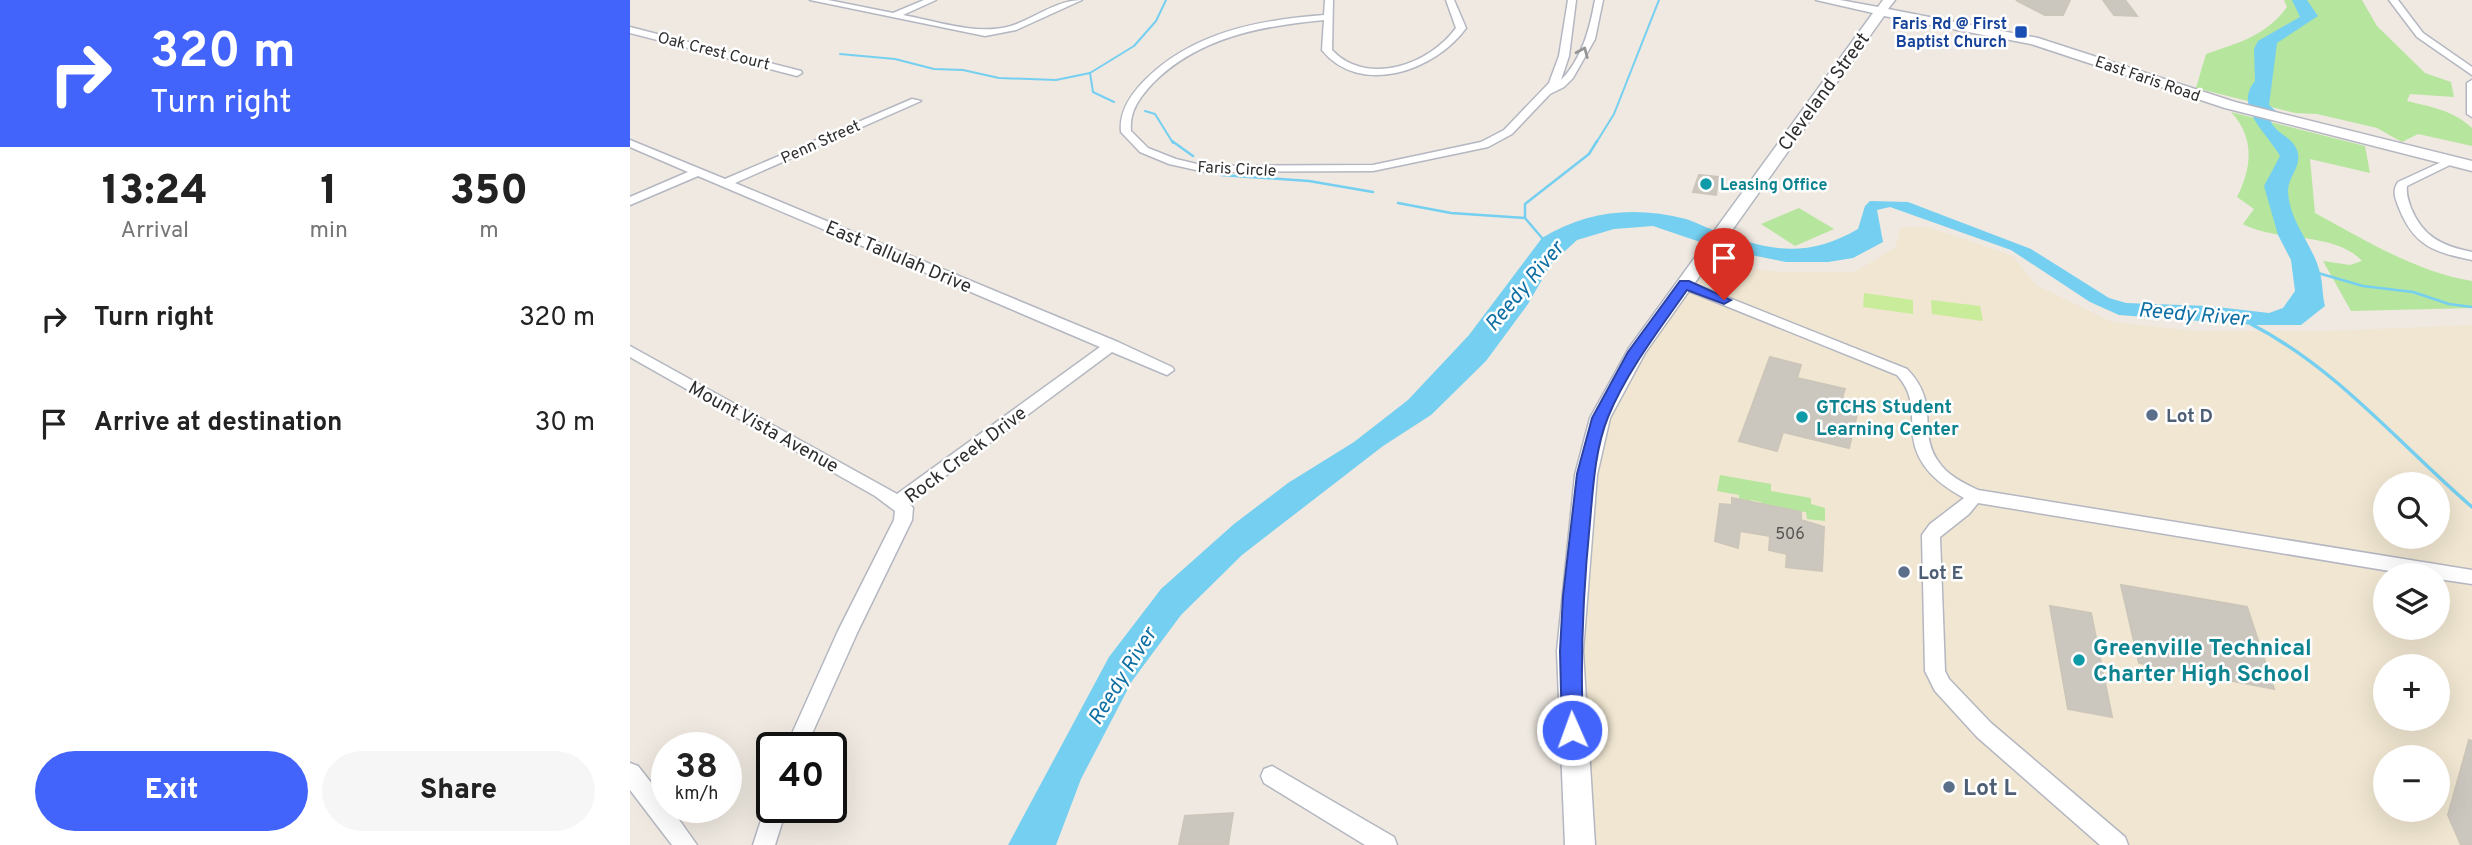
<!DOCTYPE html>
<html lang="en">
<head>
<meta charset="utf-8">
<style>
	:root { --surface:#fff; --page:#f6f6f6; --text:#222; --muted:#767676; --accent:#4264fb }
	body { margin:0; font-family:Overpass,sans-serif; background:var(--page); color:var(--text); height:100vh; display:flex; flex-direction:column; font-size:26px; white-space:nowrap }
	* { box-sizing:border-box; margin:0 }
	p { font-size:23px; color:var(--muted) }
	.icon { flex:none; width:38px; height:38px; fill:none; stroke:currentColor; stroke-width:2; stroke-linecap:round; stroke-linejoin:round }
	.map { position:relative; flex:1; overflow:hidden }
	.details { display:flex; flex-direction:column; background:var(--surface); width:630px }
	.details>* { flex:none }
	.hud { background:#4264fb; color:#fff; overflow:hidden }
	.controls { position:absolute; left:1743px; top:472px; display:grid; gap:14px }
	.controls a { display:grid; place-items:center; width:77px; height:77px; border-radius:50%; background:var(--surface); box-shadow:0 7px 28px #0002; font-size:35px }
	.speed { position:absolute; left:21px; top:732px; display:flex; gap:14px; font-size:35px; font-weight:700; text-align:center }
	.speed>* { display:grid; place-content:center; width:91px; height:91px; border-radius:50%; background:var(--surface); box-shadow:0 7px 28px #0002; line-height:1 }
	.speed small { font-size:18px; font-weight:400 }
	.speed .limit { border:4px solid #111; border-radius:10px; background:#fff; color:#111 }
	.pin { position:absolute; display:grid; place-items:center; width:60px; height:60px; color:#fff; margin:-72px -30px; border-radius:50% 50% 50% 0; rotate:-45deg; box-shadow:0 0 7px #0007 }
	.pin .icon { rotate:45deg }
	.me { position:absolute; width:77px; margin:-38px; rotate:358deg; stroke-linejoin:round; filter:drop-shadow(0 0 5px #0008) }
	.turn { display:flex; align-items:center; gap:24px; height:147px; padding:0 35px; font-size:32px }
	.turn .icon { width:91px; height:91px; stroke-width:2.5 }
	.turn b { display:block; font-size:49px; line-height:60px }
	.eta { display:flex; justify-content:space-evenly; align-items:center; height:119px; text-align:center }
	.eta b { font-size:42px; font-weight:800; line-height:49px }
	.primary-button { display:flex; gap:14px; margin-top:auto; padding:14px 35px }
	.primary-button a { flex:1; height:80px; border-radius:42px; background:var(--accent); color:#fff; font-size:28px; font-weight:800; line-height:80px; text-align:center }
	.primary-button a+a { background:var(--page); color:var(--text) }
	ul { padding:0; list-style:none }
	li { display:flex; align-items:center; gap:21px; height:105px; padding:0 35px }
	li div { flex:1 }
	li b { display:block; font-size:26px }
	li em { font-style:normal }
	main { display:flex; flex:1; min-height:0 }
	.map>svg:first-child { display:block }
</style>
</head>
<body>
<main>
<section class="details">
<div class="hud">
<div class="turn"><svg class="icon" aria-label="right" viewBox="0 0 24 24"><path d="M7 20v-9h11M14 6l5 5-5 5"/></svg><div><b>320 m</b>Turn right</div></div>
</div>
<div class="eta">
<div><b>13:24</b><p>Arrival</p></div>
<div><b>1</b><p>min</p></div>
<div><b>350</b><p>m</p></div>
</div>
<ul>
<li><svg class="icon" aria-label="right" viewBox="0 0 24 24"><path d="M7 20v-9h11M14 6l5 5-5 5"/></svg><div><b>Turn right</b></div><em>320 m</em></li>
<li><svg class="icon" aria-label="arrive" viewBox="0 0 24 24"><path d="M6 21V4h12l-3 4 3 4H6"/></svg><div><b>Arrive at destination</b></div><em>30 m</em></li>
</ul>
<div class="primary-button"><a>Exit</a><a>Share</a></div>
</section>
<div class="map">
<svg width="1842" height="845" viewBox="0 0 1842 845">
	<rect width="100%" height="100%" fill="#efe9e1"/>
	<path fill="#f0e6d1" fill-rule="evenodd" d="M1270,227H1298L1383,256L1406,285L1482,322L1565,331H1699L1842,325V845H950L941,712L970,418L1069,263L1149,272H1225L1266,247ZM1755,485H1808V537H1755ZM1755,576H1808V628H1755ZM1755,667H1808V719H1755ZM1755,758H1808V810H1755Z"/>
	<path fill="#b6e59e" d="M1654,0H1732L1747,26L1795,73L1821,82L1824,97L1780,94L1777,101C1801,107 1823,110 1842,128V146L1788,134L1772,142L1747,128L1687,114L1665,113L1566,88L1576,54C1608,43 1636,36 1657,7Z
		M1601,112L1735,146L1740,173L1680,159L1685,213C1733,239 1786,272 1842,281V308L1721,311L1693,261L1720,265L1732,261C1704,231 1648,243 1613,224L1624,209L1607,197C1622,167 1625,138 1601,112Z
		M1169,208L1204,229L1165,246L1131,224Z
		M1090,475L1141,484V491L1181,498V504L1195,508V521L1177,519L1176,512L1131,507V502L1121,500L1120,504L1109,502V495L1087,491Z"/>
	<path fill="#c9ec9a" d="M1234,293L1283,300V314L1233,307Z
		M1301,300L1350,306L1353,321L1302,314Z"/>
	<path fill="#75cff0" d="M1662,0H1677L1688,16L1647,43L1639,105L1647,112L1641,122C1647,134 1662,137 1667,150C1673,166 1658,176 1658,191C1659,222 1683,244 1690,273C1693,284 1692,295 1695,306L1671,325H1625L1489,315L1460,302L1381,250L1260,207L1247,210L1253,242L1223,258L1198,262H1156L1091,249L1023,226L984,229L947,240L921,264L898,304L856,361L801,415L753,446L612,555L551,615L502,681L451,779L426,845H378L479,657L531,589L604,524L658,483L724,442L778,400L839,335L912,238C957,210 1006,206 1056,219C1066,222 1076,228 1086,231C1139,251 1176,259 1228,229L1235,206L1240,201L1278,202L1401,249L1479,298L1496,303L1578,306L1639,313L1653,308L1665,291L1661,260L1648,235L1634,186L1650,156C1638,134 1603,107 1625,81L1624,49L1628,41L1670,17Z"/>
	<g fill="none" stroke-linecap="round" stroke-linejoin="round">
		<path stroke="#75cff0" stroke-width="2" d="M210,54L265,59L304,69L333,70L369,78L426,80L460,73L504,46L526,21L536,0
			M460,73L463,92L484,102
			M515,111L525,114L543,143
			M966,143L984,114L1029,0"/>
		<path stroke="#75cff0" stroke-width="2.5" d="M542,141L563,156
			M591,175L679,181L743,192
			M768,203L821,213L895,218
			M912,238L895,218V204L959,154L967,141
			M1688,273L1733,286L1783,292L1819,304L1842,307"/>
		<path stroke="#75cff0" stroke-width="3.5" d="M1621,324C1708,369 1769,444 1842,507"/>
	</g>
	<path fill="#cbc7bf" stroke="#cbc5ba" stroke-width="2" d="M1386,0H1440L1433,15H1415Z
		M1473,0H1495L1507,16L1484,15Z
		M1069,175L1088,177L1086,195L1063,192Z
		M1140,357L1171,365L1167,378L1215,389L1212,398L1230,402L1219,448L1153,432L1147,451L1109,441Z
		M1102,498L1171,512V520L1194,527L1192,571L1156,567L1157,554L1139,550L1140,536L1110,531L1108,548L1085,541L1090,504L1102,505Z
		M1491,585L1617,607L1644,689L1509,663Z
		M1420,606L1461,613L1482,717L1438,709Z
		M1839,740L1842,741V845H1831L1818,815Z
		M603,813L598,845H549L555,816Z"/>
	<g fill="none" stroke-linecap="round" stroke-linejoin="round">
		<defs>
			<path id="street" d="M180,0H198L263,13L294,0H306L273,15C307,21 347,36 381,26C405,18 427,0 452,0L386,30L355,36Z
				M695,0H703L702,50C737,87 799,65 826,28L816,0H824L836,28C805,71 730,97 692,50L694,20C631,26 569,37 523,83C510,97 499,111 501,131L518,148L546,159L575,166L743,165L851,142L874,130L919,83L929,56L938,0H946L939,56L931,80C952,59 960,28 965,0H973L965,39L943,78L934,87L920,94L882,134L858,147L743,171L575,172L539,164L510,152L491,132C489,111 501,94 515,80C563,32 629,20 694,15Z
				M1759,0H1768L1793,33L1842,67V75L1787,37Z
				M0,27L171,71L172,73L167,76L0,33Z
				M1842,80V117L1837,114V83Z
				M282,99L291,101L105,183L488,342L542,367L544,370L537,375L532,373L482,352L279,503L283,508L282,520L228,631L176,747H156L208,631L264,520L265,511L245,496L0,357V346L267,494L470,347L68,176L0,205V197L58,172L0,147V140L95,179Z
				M1820,158L1826,161L1824,163L1777,186C1776,194 1778,200 1781,208C1793,237 1812,246 1842,252V260C1804,252 1784,246 1769,208C1765,198 1762,191 1768,182Z
				M1054,280L1277,369C1311,404 1287,430 1308,461C1317,475 1333,483 1348,490L1842,570V584L1808,579V576H1790L1348,503L1339,514L1310,537L1315,671L1319,679L1361,723L1495,837L1498,845H1470L1347,737L1305,691L1295,671L1292,535L1300,524L1334,498C1309,484 1287,467 1283,437C1281,412 1285,395 1267,375L1049,287L1047,284Z
				M0,763L8,766L37,803V807H40L67,845H42L0,790Z
				M642,766L764,837L767,845H735L634,783L631,776L634,769Z
				M142,798V807H157L145,845H123L138,799Z"/>
			<path id="secondary" d="M1186,0H1210L1248,7L1253,0H1265L1258,9L1408,38L1605,102L1842,161V171L1595,108L1401,44L1254,16L1015,353L980,418L967,475L953,651L965,845H935L927,651L945,475L960,418L999,348L1243,13Z"/>
		</defs>
		<use href="#street" stroke="#b4b7c1" stroke-width="3"/>
		<use href="#secondary" stroke="#b4b7c1" stroke-width="3"/>
		<use href="#street" fill="#fff" fill-rule="evenodd"/>
		<use href="#secondary" fill="#fff" fill-rule="evenodd"/>
	</g>
	<defs><path id="oneway-chevron" d="M-2-3.5L2.5 0L-2 3.5" fill="none" stroke-width="1.6" stroke-linecap="round" stroke-linejoin="round" transform="scale(1.75)"/></defs>
	<use stroke="#969696" href="#oneway-chevron" transform="translate(953 52) rotate(-67)"/>
	<path fill="#4264fb" stroke="#2b41a3" stroke-width="2" d="M1050,281H1059L1101,300L1094,304L1057,290C1029,330 997,371 978,417C965,449 963,488 960,522C953,592 950,660 953,730L950,737L942,740L935,737L932,730L930,651L933,596L947,474L962,418L998,352Z"/>
	<rect fill="#1a4fb4" stroke="#fff" stroke-width="2.5" x="1384" y="25" width="14" height="14" rx="3.5"/>
	<g fill="#0f9aa8" stroke="#fff" stroke-width="2.5">
		<circle cx="1076" cy="184" r="7"/>
		<circle cx="1172" cy="417" r="7"/>
		<circle cx="1449" cy="660" r="7"/>
	</g>
	<g fill="#5c6f8a" stroke="#fff" stroke-width="2.5">
		<circle cx="1522" cy="415" r="7"/>
		<circle cx="1274" cy="572" r="7"/>
		<circle cx="1319" cy="787" r="7"/>
	</g>
	<g text-anchor="middle" stroke-width="5" stroke-linejoin="round" paint-order="stroke">
		<g font-size="16" font-weight="bold" fill="#164399" stroke="#fff" text-anchor="end">
			<text x="1377" y="29">Faris Rd @ First<tspan x="1377" dy="18">Baptist Church</tspan></text>
		</g>
		<g font-size="16" fill="#2e2e2e" stroke="#fff">
			<text transform="translate(84 50) rotate(14)" y="6">Oak Crest Court</text>
			<text transform="translate(1518 78) rotate(19)" y="6">East Faris Road</text>
			<text transform="translate(190 141) rotate(-24)" y="6">Penn Street</text>
			<text transform="translate(607 168) rotate(3)" y="6">Faris Circle</text>
		</g>
		<g font-size="16" font-weight="bold" fill="#0d838f" stroke="#fff" text-anchor="start">
			<text x="1090" y="190">Leasing Office</text>
		</g>
		<g font-size="16" fill="#555452">
			<text x="1160" y="539">506</text>
		</g>
		<g font-size="19" fill="#2e2e2e" stroke="#fff">
			<text transform="translate(1193 91) rotate(-54)" y="7">Cleveland Street</text>
			<text transform="translate(269 256) rotate(23)" y="7">East Tallulah Drive</text>
			<text transform="translate(134 426) rotate(29)" y="7">Mount Vista Avenue</text>
			<text transform="translate(335 454) rotate(-37)" y="7">Rock Creek Drive</text>
		</g>
		<g font-size="19" font-weight="bold" fill="#0d838f" stroke="#fff" text-anchor="start">
			<text x="1186" y="413">GTCHS Student<tspan x="1186" dy="22">Learning Center</tspan></text>
		</g>
		<g font-size="19" font-weight="bold" fill="#4e5e75" stroke="#fff" text-anchor="start">
			<text x="1536" y="422">Lot D</text>
			<text x="1288" y="579">Lot E</text>
		</g>
		<g font-size="21" font-style="italic" fill="#0d6fa3" stroke="#fff">
			<text transform="translate(894 286) rotate(-50)" y="7">Reedy River</text>
			<text transform="translate(1563 314) rotate(5)" y="7">Reedy River</text>
			<text transform="translate(492 676) rotate(-58)" y="7">Reedy River</text>
		</g>
		<g font-size="23" font-weight="bold" fill="#0d838f" stroke="#fff" text-anchor="start">
			<text x="1463" y="655">Greenville Technical<tspan x="1463" dy="26">Charter High School</tspan></text>
		</g>
		<g font-size="23" font-weight="bold" fill="#4e5e75" stroke="#fff" text-anchor="start">
			<text x="1333" y="795">Lot L</text>
		</g>
	</g>
</svg>
<div class="controls">
<a><svg class="icon" aria-label="search" viewBox="0 0 24 24"><circle cx="10" cy="10" r="6"/><path d="M15 15l6 6"/></svg></a>
<a><svg class="icon" aria-label="layers" viewBox="0 0 24 24"><path d="M12 4l9 5-9 5-9-5zM3 14l9 5 9-5"/></svg></a>
<a>+</a>
<a>−</a>
</div>
<div class="speed"><div>38<small>km/h</small></div><div class="limit">40</div></div>
<div class="pin" style="left:1094px;top:300px;background:#d93025"><svg class="icon" aria-label="arrive" viewBox="0 0 24 24"><path d="M6 21V4h12l-3 4 3 4H6"/></svg></div>
<svg class="me" style="left:942px;top:730px" viewBox="-20 -20 40 40"><circle r="17" fill="#4264fb" stroke="#fff" stroke-width="3"/><path d="M0-11L8 9 0 5-8 9z" fill="#fff"/></svg>
</div>
</main>
</body>
</html>
